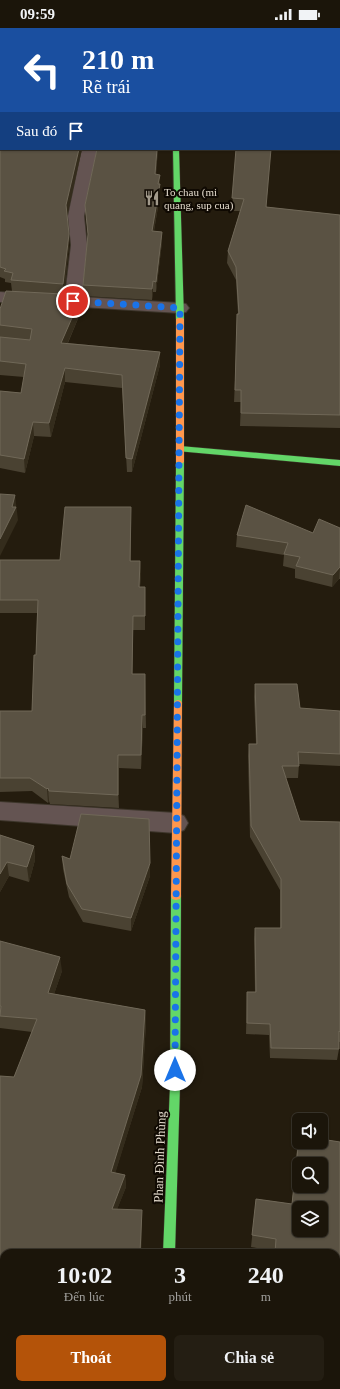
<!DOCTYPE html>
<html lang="vi">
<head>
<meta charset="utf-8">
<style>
	:root { --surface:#1b150a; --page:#241e13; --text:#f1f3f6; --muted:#a09f9c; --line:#39342b; --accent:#b45309 }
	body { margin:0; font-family:Georgia,serif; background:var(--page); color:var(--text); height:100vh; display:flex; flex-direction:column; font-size:15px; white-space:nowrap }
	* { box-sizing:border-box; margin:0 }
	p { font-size:13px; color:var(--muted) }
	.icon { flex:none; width:22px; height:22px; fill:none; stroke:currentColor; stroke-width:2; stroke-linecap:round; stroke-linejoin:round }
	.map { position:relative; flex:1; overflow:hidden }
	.sheet { position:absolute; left:0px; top:1221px; width:340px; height:140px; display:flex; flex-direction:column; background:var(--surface); border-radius:12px 12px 0 0; box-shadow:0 1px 3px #0004,0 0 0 1px var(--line) }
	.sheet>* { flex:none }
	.top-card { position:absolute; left:0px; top:0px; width:340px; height:122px; box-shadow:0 1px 3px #0004,0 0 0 1px var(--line); background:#1a4fa0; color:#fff; overflow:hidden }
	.fabs { position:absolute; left:292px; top:1085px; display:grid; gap:8px }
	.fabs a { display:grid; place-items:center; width:36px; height:36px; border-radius:6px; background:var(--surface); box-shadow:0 1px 3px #0004,0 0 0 1px var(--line); font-size:20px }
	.pin { position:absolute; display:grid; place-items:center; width:34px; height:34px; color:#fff; margin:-17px; border:2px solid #fff; border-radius:50%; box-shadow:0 1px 4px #0007 }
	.me { position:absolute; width:44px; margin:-22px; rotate:0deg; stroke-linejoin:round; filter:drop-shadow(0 0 3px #0008) }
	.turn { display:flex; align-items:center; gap:14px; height:84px; padding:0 16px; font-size:18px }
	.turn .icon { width:52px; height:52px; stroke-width:2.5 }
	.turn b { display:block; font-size:28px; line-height:34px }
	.then { display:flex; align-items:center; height:38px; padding:0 16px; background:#0003; gap:8px; font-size:15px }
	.eta { display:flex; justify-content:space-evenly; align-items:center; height:68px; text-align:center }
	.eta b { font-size:24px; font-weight:700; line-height:28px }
	.action { display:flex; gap:8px; margin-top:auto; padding:8px 16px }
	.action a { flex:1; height:46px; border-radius:6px; background:var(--accent); color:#fff; font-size:16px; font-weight:700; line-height:46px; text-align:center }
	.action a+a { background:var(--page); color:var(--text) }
	.status { display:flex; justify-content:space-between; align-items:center; height:28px; padding:0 20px; background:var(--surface); direction:ltr }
	.status svg { height:11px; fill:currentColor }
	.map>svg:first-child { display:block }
</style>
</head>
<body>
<div class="status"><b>09:59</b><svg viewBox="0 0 49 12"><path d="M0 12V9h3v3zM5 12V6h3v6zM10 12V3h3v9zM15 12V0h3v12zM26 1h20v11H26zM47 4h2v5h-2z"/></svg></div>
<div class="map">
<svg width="340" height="1361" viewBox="0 0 340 1361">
	<rect width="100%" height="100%" fill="#241c0e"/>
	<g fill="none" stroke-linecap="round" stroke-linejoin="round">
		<defs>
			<path id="lane" d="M339,102H340V110H339Z"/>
			<path id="street" d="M339,25H340V33H339Z
				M82,121H98L84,188L87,217L82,269L180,275L186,276L189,280L186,284L180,285L0,274V264L65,268L71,217L68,188Z
				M0,774L176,785L184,788L188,795L184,802L176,805L0,792Z"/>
			<path id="fast" d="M173,121H179L184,291L180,293L176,291Z
				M180,418L340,432V438L177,423L176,421L177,419Z
				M180,431L184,434L182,675L181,677H175L174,675L176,434Z
				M176,864L180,865L181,868L180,1058L175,1225H163L170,1058L171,868L172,865Z
				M160,1357H172L171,1361H159Z"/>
			<path id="slow" d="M180,289L184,291V434L180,437L176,434V291Z
				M178,672L181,673L182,675L181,868L180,871L176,872L172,871L171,868L174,675L175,673Z"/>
			<path id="jam" d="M172,0H178V1H172Z"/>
		</defs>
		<use href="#lane" stroke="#3d362b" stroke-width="2"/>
		<use href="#street" stroke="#3d362b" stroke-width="2"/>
		<use href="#fast" stroke="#3d362b" stroke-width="1"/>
		<use href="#slow" stroke="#3d362b" stroke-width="1"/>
		<use href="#jam" stroke="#3d362b" stroke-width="1"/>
		<use href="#lane" fill="#645452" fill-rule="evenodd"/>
		<use href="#street" fill="#645452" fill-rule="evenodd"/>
		<use href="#fast" fill="#63d668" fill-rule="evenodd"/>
		<use href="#slow" fill="#ff974d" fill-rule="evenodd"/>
		<use href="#jam" fill="#b3261e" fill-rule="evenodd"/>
	</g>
	<path fill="#4a4232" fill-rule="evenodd" d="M0,0H156V1H1V121H82L67,186L69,217L64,266L82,267V281L68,315L160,324V337L132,444H127L122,360L65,354L51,409L34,408L25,445L0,440V363L21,365L24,349L0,347V281L12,263L11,255L5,254V251L0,249Z
		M340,0V18H339V1Z
		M97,121H158L156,147H160V167L154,203L162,204V214L156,264H153L152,272L84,268L83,257L88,209L85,177Z
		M236,121L267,179L340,187V400L240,398L241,374H234L238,286L236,252L227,235L228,223L240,183H232Z
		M131,493V533H140L141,546L140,559H145V602H133V646H145L146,700H143L141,741L119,740V780L50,776L49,773L48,775L32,763L0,764V683H32L36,627L37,585H0V532H60Z
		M340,500V551H339L332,559L295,550V541L283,538L284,527L236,519L237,507L313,505Z
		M255,656L300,680L340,683V738L299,736L298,750H286L300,793L340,794V1014H339V1021L337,1032L270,1030L269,1007L246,1006L247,964H255L254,911L255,900H280V862L250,809L248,728L249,716H256L254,669Z
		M0,807L34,818L35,832L29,854L9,848L0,864Z
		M62,828L70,831L150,848L131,903L83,894L69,869L63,841Z
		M0,913L62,943L54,966L145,982L146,995L142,1059L115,1145L125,1147L126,1159L117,1181L142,1194L141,1225H4V1251H0V1048L14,1049L32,1004L0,1000Z
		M299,1109V1114H321V1111L340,1114V1361H285L286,1357H336V1225H274V1223L251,1219L256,1171L292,1176L297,1121ZM299,1136H321V1158H299ZM299,1180H321V1202H299Z"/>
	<path fill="#342c1c" d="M79,121H82L67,188L66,177Z
		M157,121H158L155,157V146Z
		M160,147V157L158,156Z
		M160,156V167L152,214V203Z
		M162,204V214L156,264V254Z
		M69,206V217L64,266L63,256Z
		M153,253V264L152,272V261Z
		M82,267V281L62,328L61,315Z
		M160,324V337L132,444V431Z
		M65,340V354L51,409L49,395Z
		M33,394L34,408L25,445L24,431Z
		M15,467L18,492L0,528V511L12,479Z
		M131,479V493L130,546V533Z
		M140,533L141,546L139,573V559Z
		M340,539L339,551L332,559L333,547Z
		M133,588V660L132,646Z
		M142,687L143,700L141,741V727Z
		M118,727L119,740V780L118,767Z
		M48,760L49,773L48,775L47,761Z
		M34,818L35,832L29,854L27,839Z
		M7,834L9,848L0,864V846Z
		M150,835V848L131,903V890Z
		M60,929L62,943L50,978L48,965Z
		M145,982L146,995L142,1059L112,1156L111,1144Z
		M125,1147L126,1159L113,1192L112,1181Z
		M142,1182V1194L141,1225H140Z"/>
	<path fill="#5a5243" stroke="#706858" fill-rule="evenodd" d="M0,0H150V1H1V75H0Z
		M223,0H340V8H339V1H222Z
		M1,84V121H79L66,177L69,206L63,256L11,252L13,245L4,243L6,241L0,239V85Z
		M97,121H157L155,146L160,147L158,156H160L152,203L162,204L156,254L153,253L152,261L83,257L88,206L85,177Z
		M236,121H271L266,179L340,187V387L241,385V362H235L237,286H239L236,239L228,223L244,171L232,170Z
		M6,263L82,267L61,315L160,324L132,431L126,430L122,347L65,340L49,395L33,394L24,431L0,427V363L21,365L26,336L0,333V309L30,312L32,301L0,297V281Z
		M0,466L15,467L12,479H16L0,511Z
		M246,477L313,505L319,491L340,500V539L333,547L296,538L300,529L284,526L288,515L237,507Z
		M65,479H131L130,533H140L139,559H145V588H133L132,646H145V687H142L141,727H118V767L49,763L48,760L47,761L30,750H0V683H32L34,627H36L38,572H0V532H60Z
		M255,656H297L300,680L340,683V726L298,724L299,738H282L300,793L340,794V1004L339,1003V1021L271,1020L270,996L247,995V964H256L255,900H281V851L251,798L249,716H257Z
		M81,786L149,791L150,835L131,890L82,881L67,856L62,828L70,831Z
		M0,807L34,818L27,839L7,834L0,846Z
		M0,913L60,929L48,965L145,982L141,1047L111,1144L125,1147L112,1181L142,1182L140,1225H4V1240H0V1048L14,1049L37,991L0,988L1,978H0Z
		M299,1110V1114H321V1111L340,1114V1361H286L287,1357H336V1225H275L276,1211L252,1207L256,1171L292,1176ZM299,1136H321V1158H299ZM299,1180H321V1202H299Z
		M0,1331H4V1357H129V1361H0Z"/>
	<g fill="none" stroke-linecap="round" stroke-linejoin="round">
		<path stroke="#1a73e8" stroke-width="7" stroke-dasharray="0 12.6" d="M73,273L180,280L175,1042"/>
	</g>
	<defs>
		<symbol id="restaurant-bare" viewBox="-9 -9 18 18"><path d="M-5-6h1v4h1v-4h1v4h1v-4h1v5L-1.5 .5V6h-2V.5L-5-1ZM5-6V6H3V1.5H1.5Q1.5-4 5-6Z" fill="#a1998b" stroke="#0f0902" stroke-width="2.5" paint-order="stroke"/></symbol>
	</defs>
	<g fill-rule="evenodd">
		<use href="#restaurant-bare" x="141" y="159" width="22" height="22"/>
	</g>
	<g text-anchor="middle" stroke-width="4" stroke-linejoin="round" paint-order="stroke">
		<g font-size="11" fill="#e5dcce" stroke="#0f0902" text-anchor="start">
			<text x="164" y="168">To chau (mi<tspan x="164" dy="13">quang, sup cua)</tspan></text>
		</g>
		<g font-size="13" fill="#e5dcce" stroke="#0f0902">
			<text transform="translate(159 1129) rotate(-88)" y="5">Phan Đình Phùng</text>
		</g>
	</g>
</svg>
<div class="fabs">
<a><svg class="icon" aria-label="sound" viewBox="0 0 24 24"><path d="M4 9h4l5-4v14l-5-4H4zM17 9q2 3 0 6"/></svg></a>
<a><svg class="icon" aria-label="search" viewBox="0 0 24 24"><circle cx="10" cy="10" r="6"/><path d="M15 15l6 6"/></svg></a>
<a><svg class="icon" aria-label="layers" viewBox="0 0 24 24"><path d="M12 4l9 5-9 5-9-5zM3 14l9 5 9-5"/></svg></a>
</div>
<div class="pin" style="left:73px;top:273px;background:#d93025"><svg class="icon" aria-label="arrive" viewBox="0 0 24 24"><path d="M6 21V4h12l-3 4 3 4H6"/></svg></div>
<svg class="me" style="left:175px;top:1042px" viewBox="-20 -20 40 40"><circle r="19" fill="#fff"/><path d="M0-13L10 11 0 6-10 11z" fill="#1a73e8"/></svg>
<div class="top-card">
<div class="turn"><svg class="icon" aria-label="left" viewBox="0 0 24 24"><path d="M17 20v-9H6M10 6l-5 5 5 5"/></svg><div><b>210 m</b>Rẽ trái</div></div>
<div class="then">Sau đó<svg class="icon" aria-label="arrive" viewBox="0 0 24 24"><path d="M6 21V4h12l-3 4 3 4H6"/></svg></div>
</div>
<section class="sheet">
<div class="eta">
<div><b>10:02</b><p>Đến lúc</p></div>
<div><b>3</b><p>phút</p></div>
<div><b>240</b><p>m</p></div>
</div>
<div class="action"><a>Thoát</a><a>Chia sẻ</a></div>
</section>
</div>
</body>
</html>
